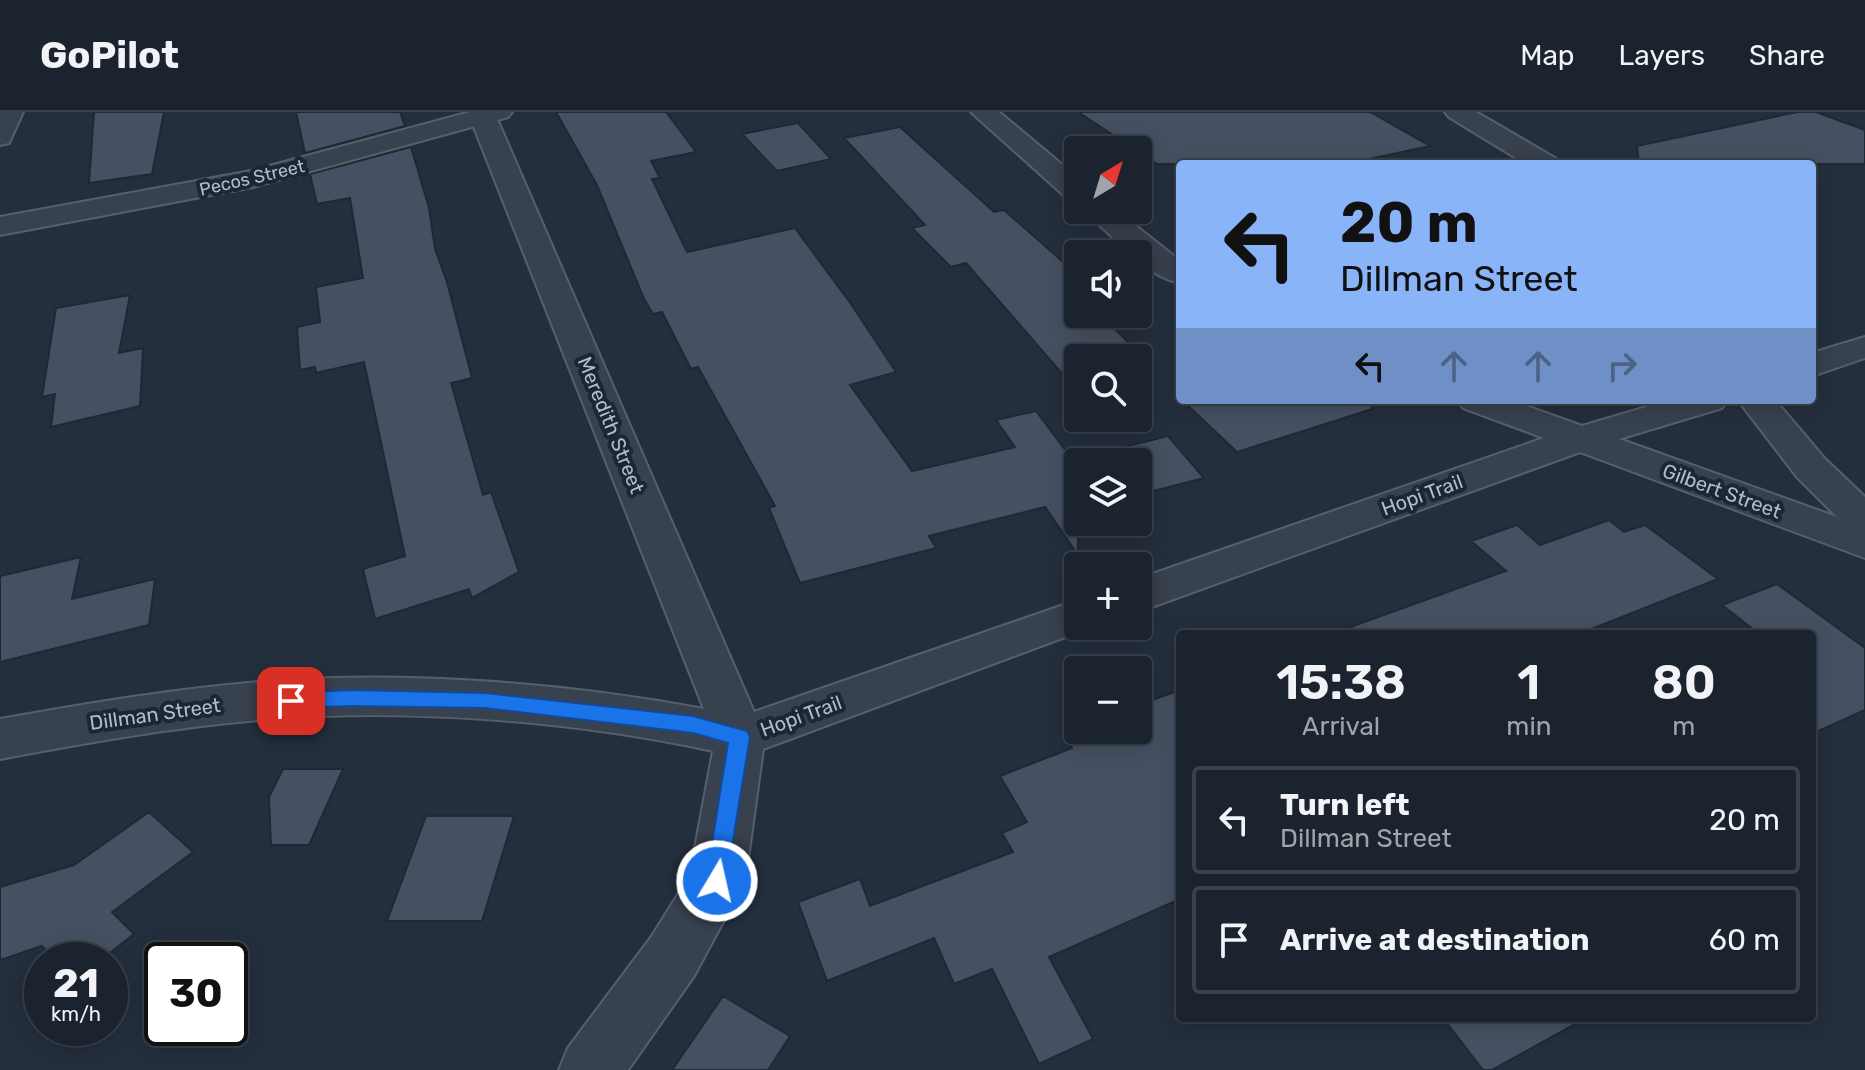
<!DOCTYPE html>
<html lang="en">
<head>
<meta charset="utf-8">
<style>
	:root { --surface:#1b232e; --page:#282f3a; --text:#f1f3f6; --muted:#a0a4aa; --line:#39404a }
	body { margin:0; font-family:Rubik,sans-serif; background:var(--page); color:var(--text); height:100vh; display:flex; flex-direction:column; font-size:30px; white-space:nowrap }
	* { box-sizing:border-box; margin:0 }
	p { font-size:26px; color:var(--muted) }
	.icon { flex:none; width:44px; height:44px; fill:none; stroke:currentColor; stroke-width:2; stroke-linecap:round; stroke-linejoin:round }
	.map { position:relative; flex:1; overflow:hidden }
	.panel { position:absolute; left:1176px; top:518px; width:640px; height:392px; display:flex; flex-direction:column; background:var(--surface); border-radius:8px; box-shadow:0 4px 20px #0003,0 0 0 2px var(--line) }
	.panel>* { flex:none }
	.banner { position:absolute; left:1176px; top:48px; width:640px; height:244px; border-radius:8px; box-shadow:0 4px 20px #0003,0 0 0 2px var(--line); background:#8ab4f8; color:#111; overflow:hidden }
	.needle { width:52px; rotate:38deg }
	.controls { position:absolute; left:1064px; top:24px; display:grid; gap:16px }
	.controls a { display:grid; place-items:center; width:88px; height:88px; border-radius:8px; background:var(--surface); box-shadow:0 4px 20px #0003,0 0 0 2px var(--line); font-size:40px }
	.speed { position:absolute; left:24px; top:830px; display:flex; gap:16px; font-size:40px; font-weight:700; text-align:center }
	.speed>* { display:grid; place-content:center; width:104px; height:104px; border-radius:50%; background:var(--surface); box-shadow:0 4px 20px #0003,0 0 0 2px var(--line); line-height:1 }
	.speed small { font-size:20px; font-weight:400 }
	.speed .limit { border:4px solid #111; border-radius:12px; background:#fff; color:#111 }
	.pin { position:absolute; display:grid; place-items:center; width:68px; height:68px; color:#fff; margin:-34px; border-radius:16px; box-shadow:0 4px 12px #0006 }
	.me { position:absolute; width:88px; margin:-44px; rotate:9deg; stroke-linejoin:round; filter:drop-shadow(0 0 6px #0008) }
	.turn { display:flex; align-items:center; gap:28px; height:168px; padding:0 32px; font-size:36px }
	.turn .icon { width:104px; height:104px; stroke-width:2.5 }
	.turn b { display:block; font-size:56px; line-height:68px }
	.lanes { display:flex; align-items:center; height:76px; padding:0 32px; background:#0003; justify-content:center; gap:40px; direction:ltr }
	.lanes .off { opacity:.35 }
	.eta { display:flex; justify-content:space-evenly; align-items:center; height:136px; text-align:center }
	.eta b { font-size:48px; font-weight:600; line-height:56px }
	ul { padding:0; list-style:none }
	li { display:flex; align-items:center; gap:24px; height:108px; margin:0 16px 12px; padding:0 16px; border:4px solid var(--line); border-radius:8px }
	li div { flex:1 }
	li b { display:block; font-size:30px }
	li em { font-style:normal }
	header { display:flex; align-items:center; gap:48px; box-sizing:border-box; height:112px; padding:0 40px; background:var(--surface); border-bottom:2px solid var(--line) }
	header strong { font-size:38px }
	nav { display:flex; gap:44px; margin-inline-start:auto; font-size:28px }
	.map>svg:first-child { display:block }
</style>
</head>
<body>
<header>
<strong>GoPilot</strong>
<nav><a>Map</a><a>Layers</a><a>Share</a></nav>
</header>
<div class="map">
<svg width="1865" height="958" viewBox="0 0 1865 958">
	<rect width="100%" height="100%" fill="#242f3e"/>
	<path fill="#455162" stroke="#1f2835" stroke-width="2" d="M94,0H164L152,62L89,71Z
		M296,0H400L405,14L305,41Z
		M556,0H666L696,40L651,49L660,66L652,67L687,140L795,116L851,192L896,260L850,273L912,359L1015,335L996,308L1036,299L1078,355V443L1045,395L929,424L936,436L800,471L769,396L775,394L698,255L691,257L662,200L653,202L644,187L597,73Z
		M1078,0H1370L1430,34L1346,52H1157Z
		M1797,0H1816L1865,18V52H1639L1637,34Z
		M798,11L831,47L777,59L742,22Z
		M900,15L994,100L1004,98L1078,163V202H1100L1144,246H1078V280L966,151L951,155L912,116L925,113L844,26Z
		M411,35L429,96L435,137L447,170L472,266L451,271L483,383L491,380L519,460L472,486L469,477L375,507L363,457L405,444L364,250L316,261L315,255L300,258L297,215L320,210L316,175L363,166L350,86L317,92L310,62Z
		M130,183L119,241L143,236L140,294L51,315L55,282L42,285L56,196Z
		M1182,288H1370L1372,297L1237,340Z
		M1168,324L1204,366L1138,383V350H1112L1104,340Z
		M1609,408L1624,420L1645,413L1718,467L1579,522H1346L1345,517L1506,459L1471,429L1517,413L1540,433Z
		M81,445L72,487L155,467L149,513L0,550V464Z
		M1777,472L1865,536V598L1812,622V522H1759L1722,493Z
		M1180,578V787L1049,845L1093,927L1039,952L992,857L954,872L934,826L827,869L798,790L860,767L870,794L1013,740L1002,721L1027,710L1000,664L1072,636L1061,619L1078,613V618H1138V593Z
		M283,657H343L309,733H271L269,685Z
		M149,700L193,740L112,800L134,822L101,848H55L42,834L0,848V775L74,753Z
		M426,704H514L482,809H387Z
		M723,884L790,924L768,958H672Z
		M1443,906H1586L1492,958H1483Z"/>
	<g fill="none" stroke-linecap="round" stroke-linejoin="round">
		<defs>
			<path id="minor" d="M0,0H23L9,31L0,33Z
				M468,0H494L754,600L1078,488V514H1095L763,637L745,769L694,864L628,958H559L568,936L652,824L690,763L713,639C575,609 411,596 271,607C180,614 90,630 0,647V607C89,591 179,576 270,569C410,559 566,571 704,597Z
				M971,0H999L1078,66V90L1068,87Z
				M1445,0H1476L1555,46L1559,52H1526L1449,5Z
				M1083,98H1116L1180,149V171C1165,168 1150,159 1138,148V142H1131Z
				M1865,225V246L1812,264V241Z
				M1458,288H1510L1582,314L1670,288H1727L1722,296L1619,327L1837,405L1797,365L1738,288H1775L1825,347L1865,385V446L1580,340L1138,500V467L1544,326L1463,296Z"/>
			<path id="tertiary" d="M470,0H512L508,5L253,75L0,123V105L251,59Z"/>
		</defs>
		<use href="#minor" stroke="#565f6c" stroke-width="4"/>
		<use href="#tertiary" stroke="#565f6c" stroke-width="4"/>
		<use href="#minor" fill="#38414e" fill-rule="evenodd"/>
		<use href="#tertiary" fill="#38414e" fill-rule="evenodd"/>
	</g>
	<path fill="#1a73e8" stroke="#114b97" stroke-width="2" d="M352,578L485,581L693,604L747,619L750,625L725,776L717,779L709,776L706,769L728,631L693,621L485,596L352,594L291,596L284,594L281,589L284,583L291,581Z"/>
	<g text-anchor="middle" stroke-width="8" stroke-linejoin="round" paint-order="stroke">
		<g font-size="18" fill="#b4bcc9" stroke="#1d2633">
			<text transform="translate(252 66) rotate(-13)" y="6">Pecos Street</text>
		</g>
		<g font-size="20" fill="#b4bcc9" stroke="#1d2633">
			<text transform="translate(611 313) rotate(68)" y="7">Meredith Street</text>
			<text transform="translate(1722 379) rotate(20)" y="7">Gilbert Street</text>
			<text transform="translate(1422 383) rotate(-20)" y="7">Hopi Trail</text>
			<text transform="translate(155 602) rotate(-8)" y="7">Dillman Street</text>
			<text transform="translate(801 604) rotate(-20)" y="7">Hopi Trail</text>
		</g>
	</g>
</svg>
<div class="controls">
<a><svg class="needle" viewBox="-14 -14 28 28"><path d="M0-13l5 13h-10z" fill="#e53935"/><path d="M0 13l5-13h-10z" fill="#a0a4aa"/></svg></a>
<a><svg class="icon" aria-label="sound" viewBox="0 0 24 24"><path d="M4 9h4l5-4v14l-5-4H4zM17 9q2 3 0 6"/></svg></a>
<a><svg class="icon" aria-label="search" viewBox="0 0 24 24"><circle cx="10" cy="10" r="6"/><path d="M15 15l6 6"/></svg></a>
<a><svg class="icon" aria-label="layers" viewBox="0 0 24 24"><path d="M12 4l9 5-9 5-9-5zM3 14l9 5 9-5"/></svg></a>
<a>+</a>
<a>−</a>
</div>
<div class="speed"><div>21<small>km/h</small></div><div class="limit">30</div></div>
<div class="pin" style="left:291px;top:589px;background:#d93025"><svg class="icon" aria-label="arrive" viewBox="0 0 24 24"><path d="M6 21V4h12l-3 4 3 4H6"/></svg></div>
<svg class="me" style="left:717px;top:769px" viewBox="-20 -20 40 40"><circle r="17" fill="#1a73e8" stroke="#fff" stroke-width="3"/><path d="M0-11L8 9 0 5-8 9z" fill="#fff"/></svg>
<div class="banner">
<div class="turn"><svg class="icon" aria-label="left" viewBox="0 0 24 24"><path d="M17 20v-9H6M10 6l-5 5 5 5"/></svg><div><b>20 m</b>Dillman Street</div></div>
<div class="lanes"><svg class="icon" aria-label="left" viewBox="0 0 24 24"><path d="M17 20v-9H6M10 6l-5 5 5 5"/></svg><svg class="icon off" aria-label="ahead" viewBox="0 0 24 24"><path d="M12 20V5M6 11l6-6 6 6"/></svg><svg class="icon off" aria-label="ahead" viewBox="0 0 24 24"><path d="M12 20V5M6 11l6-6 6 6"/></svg><svg class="icon off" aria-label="right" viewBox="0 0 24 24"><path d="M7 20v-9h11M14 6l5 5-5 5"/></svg></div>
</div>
<section class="panel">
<div class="eta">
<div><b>15:38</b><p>Arrival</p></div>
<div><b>1</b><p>min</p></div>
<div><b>80</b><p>m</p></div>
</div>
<ul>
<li><svg class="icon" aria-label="left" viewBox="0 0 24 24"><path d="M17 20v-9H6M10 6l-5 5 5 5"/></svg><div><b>Turn left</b><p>Dillman Street</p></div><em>20 m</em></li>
<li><svg class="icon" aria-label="arrive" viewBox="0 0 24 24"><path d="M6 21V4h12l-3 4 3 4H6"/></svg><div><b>Arrive at destination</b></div><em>60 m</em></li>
</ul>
</section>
</div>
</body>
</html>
